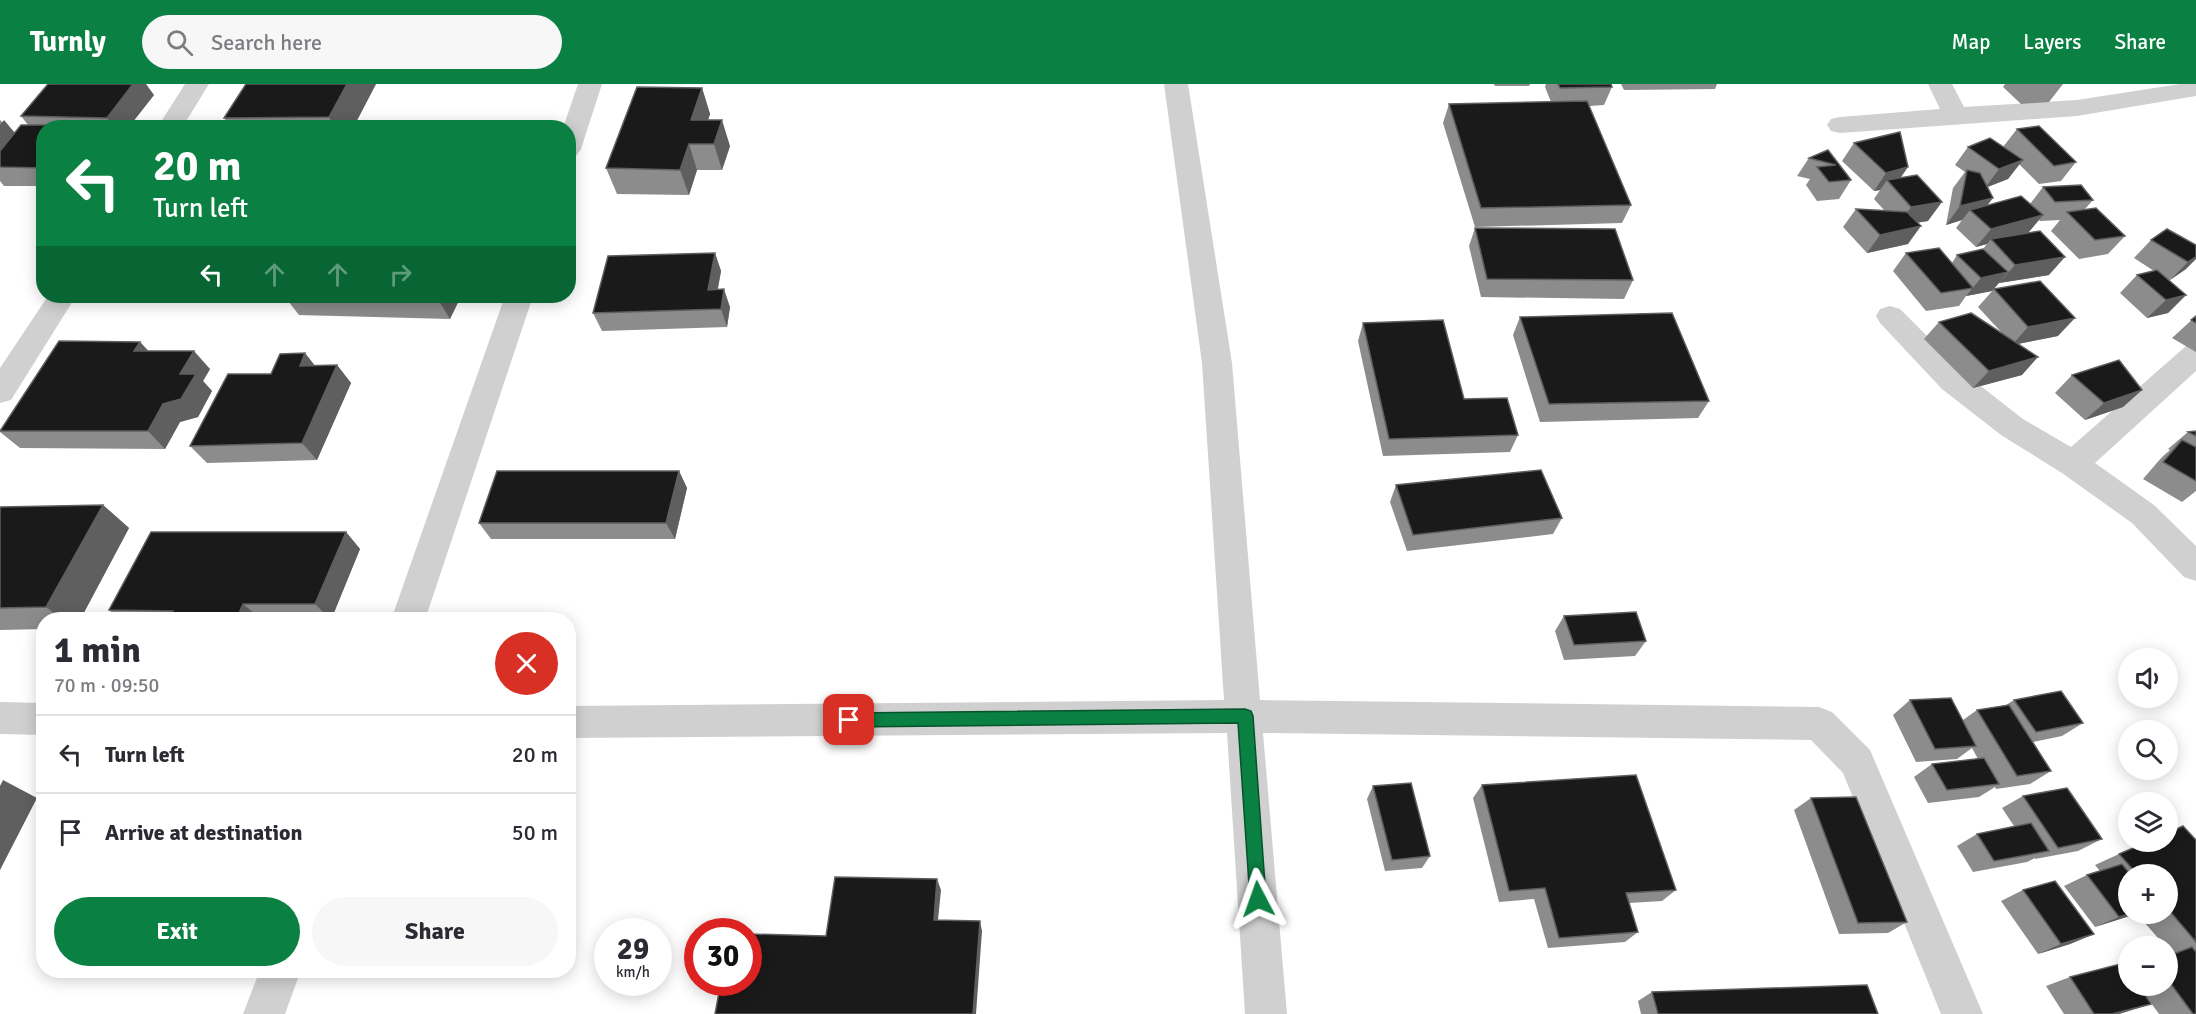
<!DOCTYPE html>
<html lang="en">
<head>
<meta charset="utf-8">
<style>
	:root { --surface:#fff; --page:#f7f7f7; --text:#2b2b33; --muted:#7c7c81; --line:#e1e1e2; --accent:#0b8043 }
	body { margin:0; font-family:Signika,sans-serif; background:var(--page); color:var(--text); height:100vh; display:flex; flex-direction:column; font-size:22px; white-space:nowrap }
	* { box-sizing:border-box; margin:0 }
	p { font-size:20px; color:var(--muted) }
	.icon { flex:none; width:33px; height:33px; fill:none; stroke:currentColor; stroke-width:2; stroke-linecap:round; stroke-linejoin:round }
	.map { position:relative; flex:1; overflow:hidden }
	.drawer { position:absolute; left:36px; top:528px; width:540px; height:366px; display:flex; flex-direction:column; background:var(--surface); border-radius:24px; box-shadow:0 3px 15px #0003 }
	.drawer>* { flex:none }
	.banner { position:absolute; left:36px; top:36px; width:540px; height:183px; border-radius:24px; box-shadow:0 3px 15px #0003; background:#0b8043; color:#fff; overflow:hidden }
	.buttons { position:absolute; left:2118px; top:564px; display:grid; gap:12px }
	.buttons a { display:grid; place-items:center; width:60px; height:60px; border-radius:50%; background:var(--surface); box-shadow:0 3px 15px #0003; font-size:30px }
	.speed { position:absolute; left:594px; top:834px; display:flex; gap:12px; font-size:30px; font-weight:700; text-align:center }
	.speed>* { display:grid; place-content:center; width:78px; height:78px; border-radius:50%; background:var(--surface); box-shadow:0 3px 15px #0003; line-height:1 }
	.speed small { font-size:15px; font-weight:400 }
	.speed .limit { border:9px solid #d22; background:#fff; color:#111 }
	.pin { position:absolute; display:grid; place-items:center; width:51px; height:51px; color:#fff; margin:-26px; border-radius:12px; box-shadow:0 3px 9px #0006 }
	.me { position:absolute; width:66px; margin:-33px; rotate:356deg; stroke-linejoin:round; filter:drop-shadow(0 0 4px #0008) }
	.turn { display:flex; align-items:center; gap:21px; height:126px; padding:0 18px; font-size:27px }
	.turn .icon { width:78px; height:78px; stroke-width:2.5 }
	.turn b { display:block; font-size:42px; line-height:51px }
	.lanes { display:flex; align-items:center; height:57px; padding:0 18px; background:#0003; justify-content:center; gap:30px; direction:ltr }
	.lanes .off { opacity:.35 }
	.round { display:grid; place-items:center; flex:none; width:63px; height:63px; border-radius:32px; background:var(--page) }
	.headline { display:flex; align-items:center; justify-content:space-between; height:102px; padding:0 18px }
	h1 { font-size:36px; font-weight:700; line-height:45px }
	.action { display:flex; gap:12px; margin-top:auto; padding:12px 18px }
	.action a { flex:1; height:69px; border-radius:36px; background:var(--accent); color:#fff; font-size:24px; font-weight:700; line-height:69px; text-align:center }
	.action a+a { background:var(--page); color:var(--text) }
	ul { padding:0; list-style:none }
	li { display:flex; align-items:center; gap:18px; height:78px; padding:0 18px; border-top:2px solid var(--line) }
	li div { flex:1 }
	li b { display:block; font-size:22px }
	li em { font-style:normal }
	header { display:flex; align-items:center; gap:36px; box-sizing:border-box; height:84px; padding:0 30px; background:var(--accent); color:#fff }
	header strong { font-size:28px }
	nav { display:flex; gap:33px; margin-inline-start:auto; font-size:21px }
	.search { width:420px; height:54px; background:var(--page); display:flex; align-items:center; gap:15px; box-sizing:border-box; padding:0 21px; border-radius:33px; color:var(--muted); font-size:22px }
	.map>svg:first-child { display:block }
</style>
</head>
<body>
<header>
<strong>Turnly</strong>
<div class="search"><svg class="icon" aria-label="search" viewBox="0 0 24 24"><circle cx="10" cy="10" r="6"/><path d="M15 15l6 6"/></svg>Search here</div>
<nav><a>Map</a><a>Layers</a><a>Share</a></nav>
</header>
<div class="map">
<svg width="2196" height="930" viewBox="0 0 2196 930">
	<rect width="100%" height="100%" fill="#fff"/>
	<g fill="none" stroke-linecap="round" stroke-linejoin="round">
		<path fill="#d0d0d0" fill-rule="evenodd" d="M185,0H209L182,44H157Z
			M578,0H602L581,65L577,71L568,73V44H563Z
			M1164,0H1188L1232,279L1260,616L1819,623L1832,628L1870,666L1983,930H1941L1843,689L1811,656L1263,649L1287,930H1245L1227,649L568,654V622L1224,616L1202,279Z
			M1928,0H1952L1964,23L2077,16L2180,0H2196V12L2077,32L1840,49L1831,47L1827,41L1831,35L1840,33L1940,25Z
			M48,212H76L11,316L0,319V284Z
			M505,212H533L425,536H391Z
			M1890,222L1900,225L1964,289L2023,335L2071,363L2186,262L2196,259V287L2095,379L2154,421L2196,462V497L2184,493L2132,439L2062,389L2001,351L1942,305L1880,239L1876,232L1880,225Z
			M0,618L44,619V651L0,650Z
			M260,886H301L285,930H243Z"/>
	</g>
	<path fill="#8c8c8c" d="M246,0H376L353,44H231L224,34Z
		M1494,0H1530L1529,2H1495Z
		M1546,0H1611L1612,3L1604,21L1589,22L1631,121L1622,139L1475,143L1443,39L1449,20L1551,18L1545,3Z
		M1621,0H1717L1715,5L1624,6Z
		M2005,0H2063L2049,18L2021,20L2003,3Z
		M702,4L710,30L708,36L730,62L722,86H697L689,111L617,110L606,84Z
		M154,11L128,44H44V102H4L0,97V36L15,49L28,41L21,32Z
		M2017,45L2076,78L2061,97L2039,100L2019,80L2008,95L1987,103V121L2030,120L2043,103L2093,116L2085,125L2125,152L2108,170L2079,175L2051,147L2060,136L2040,137L2039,136L2028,149L2049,191L1999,199L1992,207L1966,212L1959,222L1926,227L1893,187L1906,169L1952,179L1957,171L1983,165L1987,160L1976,163L1956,144L1962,136L1946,141L1953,104L1965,88L1955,81L1968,63H2003Z
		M1854,59L1901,94L1928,137L1918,138L1908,160L1867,169L1843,143L1856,125L1884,126L1874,115L1880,106L1874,107L1842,77Z
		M1828,66L1851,96L1839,115L1817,117L1806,101L1810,95L1797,92L1809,74Z
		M1475,144L1633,196L1624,215L1481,213L1469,162Z
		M2151,156L2196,161L2186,185L2170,196L2167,195L2186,211L2168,229L2147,234L2120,209L2137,191L2154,187L2134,174Z
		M715,169L721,187L718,205L730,223L727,243L602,247L593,229Z
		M1994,205L2058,252L2018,260L2022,291L1973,304L1924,255L1939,238L2002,249L1978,223Z
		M461,212L450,235L299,231L285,213Z
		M2196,232V268L2172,254Z
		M1520,233L1709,317L1698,334L1540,338L1513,251Z
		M1363,239L1464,315L1518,351L1510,368L1383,372L1358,257Z
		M140,258L148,267L210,285L203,297L212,307L198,333L180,338L165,365L20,364L0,348V346Z
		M305,269L315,282L337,281L351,299L317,376L207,379L190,362L271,290Z
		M2072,291L2142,306L2123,323L2085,336L2055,309Z
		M2196,347V407L2182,418L2143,395L2162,373L2170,366L2168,365L2188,348Z
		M679,387L687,404L675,455H491L479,439Z
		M1396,401L1562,434L1553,450L1407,467L1390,418Z
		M103,421L129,444L80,536H44V545L0,546V423Z
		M346,448L360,465L331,536H121L109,526Z
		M1564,532L1646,557L1635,572L1564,576L1555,547Z
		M1910,616L1963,636L1977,626L2006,621L2014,616L2083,639L2062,652L2033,658L2051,687L2030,700L1996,705L1995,703L1979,713L1928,719L1914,693L1932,680L1978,675L1972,664L1957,675L1916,678L1893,631Z
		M1482,701L1676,806L1662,817L1629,819L1638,848L1625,858L1548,864L1534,815L1499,818L1473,714Z
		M1373,702L1430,772L1422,784L1385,787L1367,715Z
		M2023,712L2102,755L2078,767L2035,775V774L2027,778L1973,788L1957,762L1977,750L2014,742L2002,724Z
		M1811,714L1907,838L1888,849L1839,850L1794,726Z
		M2196,756V930H2159L2146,912L2151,920L2119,930H2064L2046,902L2070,893L2128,902H2168V872L2172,870L2168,865V862H2165L2137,830H2168V790H2128L2129,832L2095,843L2064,802L2087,791L2100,787L2095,781L2119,770Z
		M2023,806L2094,850L2070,860L2038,870L2001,817Z
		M1652,908L1878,930H1641L1638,917Z"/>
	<path fill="#5f5f5f" d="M133,0H146L154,11L128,44H114L107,34Z
		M347,0H376L353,44H335L329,33Z
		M702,4L710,30L700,60L691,36Z
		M4,36L20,55L0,82V41Z
		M722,36L730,62L722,86L714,60Z
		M689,60L697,86L689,111L680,86Z
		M2023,76L2008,95L1985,104L1999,85Z
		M1908,83L1895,102L1887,96L1880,106L1874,107L1886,89Z
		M1993,114L1979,132L1970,126L1962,136L1946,141L1960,122Z
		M1942,118L1928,137L1898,142L1911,123Z
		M2043,131L2028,149L1991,155L1987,160L1976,163L1991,145Z
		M1921,142L1908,160L1867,169L1880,151Z
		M715,169L721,187L714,224L708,206Z
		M2065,173L2049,191L1999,199L2015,181Z
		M2196,173V175L2186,185L2170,196L2188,178Z
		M2008,188L1992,207L1966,212L1981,194Z
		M724,205L730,223L727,243L721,225Z
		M2186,211L2168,229L2147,234L2166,216Z
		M442,212H461L450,235L439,217Z
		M2075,234L2058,252L2012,261L2028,243Z
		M140,258L157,276L134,267Z
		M194,267L210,285L203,297L212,307L198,333L180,338L165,365L148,347Z
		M305,269L319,287L300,282Z
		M2038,273L2022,291L1973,304L1989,287Z
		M337,281L351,299L317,376L302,359Z
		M2142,306L2123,323L2085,336L2104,319Z
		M679,387L687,404L675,455L666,439Z
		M103,421L129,444L80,536H63L46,523Z
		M346,448L360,465L331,536L315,520Z
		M243,520L261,535V536H236Z
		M3,696L37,714L0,786V702Z
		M937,795L941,806L937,846L934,836Z
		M2129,830H2136L2095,843L2119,833Z
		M980,837L982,847L976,930H973Z
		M2094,850L2070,860L2038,870L2061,860Z
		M2151,920L2119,930H2112Z"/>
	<path fill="#1a1a1a" stroke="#5f5f5f" stroke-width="1.5" d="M48,0H133L107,34L21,32Z
		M246,0H347L329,33L224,34Z
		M1558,0H1611L1612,3L1560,4Z
		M637,3L702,4L691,36H722L714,60H689L680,86L606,84Z
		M1587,17L1631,121L1481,124L1449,20Z
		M21,41H98L97,44H44V84L0,83V67Z
		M2039,42L2076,78L2054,82L2017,45Z
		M1900,48L1908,83L1886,89L1854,59Z
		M1990,54L2023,76L1999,85L1968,63Z
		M1828,66L1851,96L1829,98L1817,83L1836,81L1809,74Z
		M1967,86L1980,89L1993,114L1960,122Z
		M1917,91L1942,118L1911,123L1887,96Z
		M2081,101L2093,116L2055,118L2043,103Z
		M2021,112L2043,131L1991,145L1970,126Z
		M2096,124L2125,152L2095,156L2067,128Z
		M1856,125L1907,128L1921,142L1880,151Z
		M1475,144L1615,145L1633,196L1487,195Z
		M2167,145L2196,161V173L2188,178L2151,156Z
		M2040,147L2065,173L2015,181L1991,155Z
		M1939,164L1973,204L1941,209L1906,169Z
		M1983,165L2008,188L1981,194L1957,171Z
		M715,169L708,206L724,205L721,225L593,229L608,172Z
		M2157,186L2186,211L2166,216L2137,191Z
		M2040,197L2075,234L2028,243L1994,205Z
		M286,212H442L439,217L285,213Z
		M1672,229L1709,317L1549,320L1520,233Z
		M1971,229L2038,273L1989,287L1939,238Z
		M2196,232V239L2191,236Z
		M1443,236L1464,315L1507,314L1518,351L1389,355L1363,239Z
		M59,257L140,258L134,267H194L180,290H196L181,315L163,320L148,347H0Z
		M305,269L300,282L337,281L302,359L190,362L228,290H271L280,270Z
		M2119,276L2142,306L2104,319L2072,291Z
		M2196,347V352L2188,348Z
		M2182,356L2196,363V397L2163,378Z
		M1541,386L1562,434L1413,451L1396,401Z
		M497,387H679L666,439H479Z
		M103,421L46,523L0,524V423Z
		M151,448H346L315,520H243L236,536H169L173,527L109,526Z
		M1636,528L1646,557L1574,561L1564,532Z
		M2061,607L2083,639L2036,648L2014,616Z
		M1951,614L1976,662L1935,665L1910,616Z
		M2009,621L2051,687L2017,692L1977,626Z
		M1984,674L1999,700L1947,706L1932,680Z
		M1636,691L1676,806L1626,809L1638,848L1559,854L1545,804L1509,807L1482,701Z
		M1411,699L1430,772L1392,776L1373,702Z
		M2067,704L2102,755L2058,764L2023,712Z
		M1856,713L1907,838L1858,839L1811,714Z
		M2031,739L2049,767L1994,777L1977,750Z
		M2183,742L2196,756V858L2168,825V790H2137L2119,770L2147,758H2168V749Z
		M2122,780L2130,790H2128L2129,830L2119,833L2087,791Z
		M835,793L937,795L934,836L980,837L973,930H715L721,898H748V850L826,852Z
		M2055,797L2094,850L2061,860L2023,806Z
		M2192,863L2196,868V930H2193L2168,896V872Z
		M2124,879L2128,886V902H2139L2151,920L2112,930H2094L2070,893Z
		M1867,901L1878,930H1658L1652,908Z"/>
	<path fill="#0b8043" stroke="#07532c" stroke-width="1.5" d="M1245,625L1251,627L1253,632L1266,815L1264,821L1258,824L1252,821L1250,815L1238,639L849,643L843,641L841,636L843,631L849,629Z"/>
</svg>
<div class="buttons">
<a><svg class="icon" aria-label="sound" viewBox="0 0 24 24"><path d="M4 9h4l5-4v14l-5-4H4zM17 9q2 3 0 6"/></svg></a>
<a><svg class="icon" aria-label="search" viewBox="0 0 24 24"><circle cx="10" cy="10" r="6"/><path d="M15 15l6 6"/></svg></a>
<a><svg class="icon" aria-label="layers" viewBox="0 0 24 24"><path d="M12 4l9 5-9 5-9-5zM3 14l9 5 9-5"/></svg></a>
<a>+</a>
<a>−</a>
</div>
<div class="speed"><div>29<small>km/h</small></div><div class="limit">30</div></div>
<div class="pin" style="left:849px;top:636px;background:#d93025"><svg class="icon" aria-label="arrive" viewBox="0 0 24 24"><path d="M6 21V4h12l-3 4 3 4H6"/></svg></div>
<svg class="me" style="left:1258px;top:815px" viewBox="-20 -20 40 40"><path d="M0-17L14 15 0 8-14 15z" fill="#0b8043" stroke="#fff" stroke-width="4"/></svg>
<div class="banner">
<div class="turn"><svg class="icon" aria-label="left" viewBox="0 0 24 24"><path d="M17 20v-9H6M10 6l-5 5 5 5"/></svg><div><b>20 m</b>Turn left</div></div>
<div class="lanes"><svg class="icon" aria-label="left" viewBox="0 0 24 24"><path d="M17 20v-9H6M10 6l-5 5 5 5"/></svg><svg class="icon off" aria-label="ahead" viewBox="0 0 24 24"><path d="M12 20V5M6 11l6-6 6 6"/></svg><svg class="icon off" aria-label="ahead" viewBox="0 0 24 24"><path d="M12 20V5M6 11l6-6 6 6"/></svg><svg class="icon off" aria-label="right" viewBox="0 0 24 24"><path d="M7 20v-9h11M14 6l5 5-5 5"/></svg></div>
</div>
<section class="drawer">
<div class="headline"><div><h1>1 min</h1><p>70 m · 09:50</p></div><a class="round" style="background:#d93025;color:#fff"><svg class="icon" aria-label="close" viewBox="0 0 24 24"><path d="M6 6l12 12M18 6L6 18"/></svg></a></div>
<ul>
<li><svg class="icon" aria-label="left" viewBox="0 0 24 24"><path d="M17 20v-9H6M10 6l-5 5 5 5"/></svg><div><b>Turn left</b></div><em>20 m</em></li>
<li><svg class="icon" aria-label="arrive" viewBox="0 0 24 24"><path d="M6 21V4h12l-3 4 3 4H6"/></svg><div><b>Arrive at destination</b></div><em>50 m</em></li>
</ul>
<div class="action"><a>Exit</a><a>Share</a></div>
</section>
</div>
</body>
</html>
